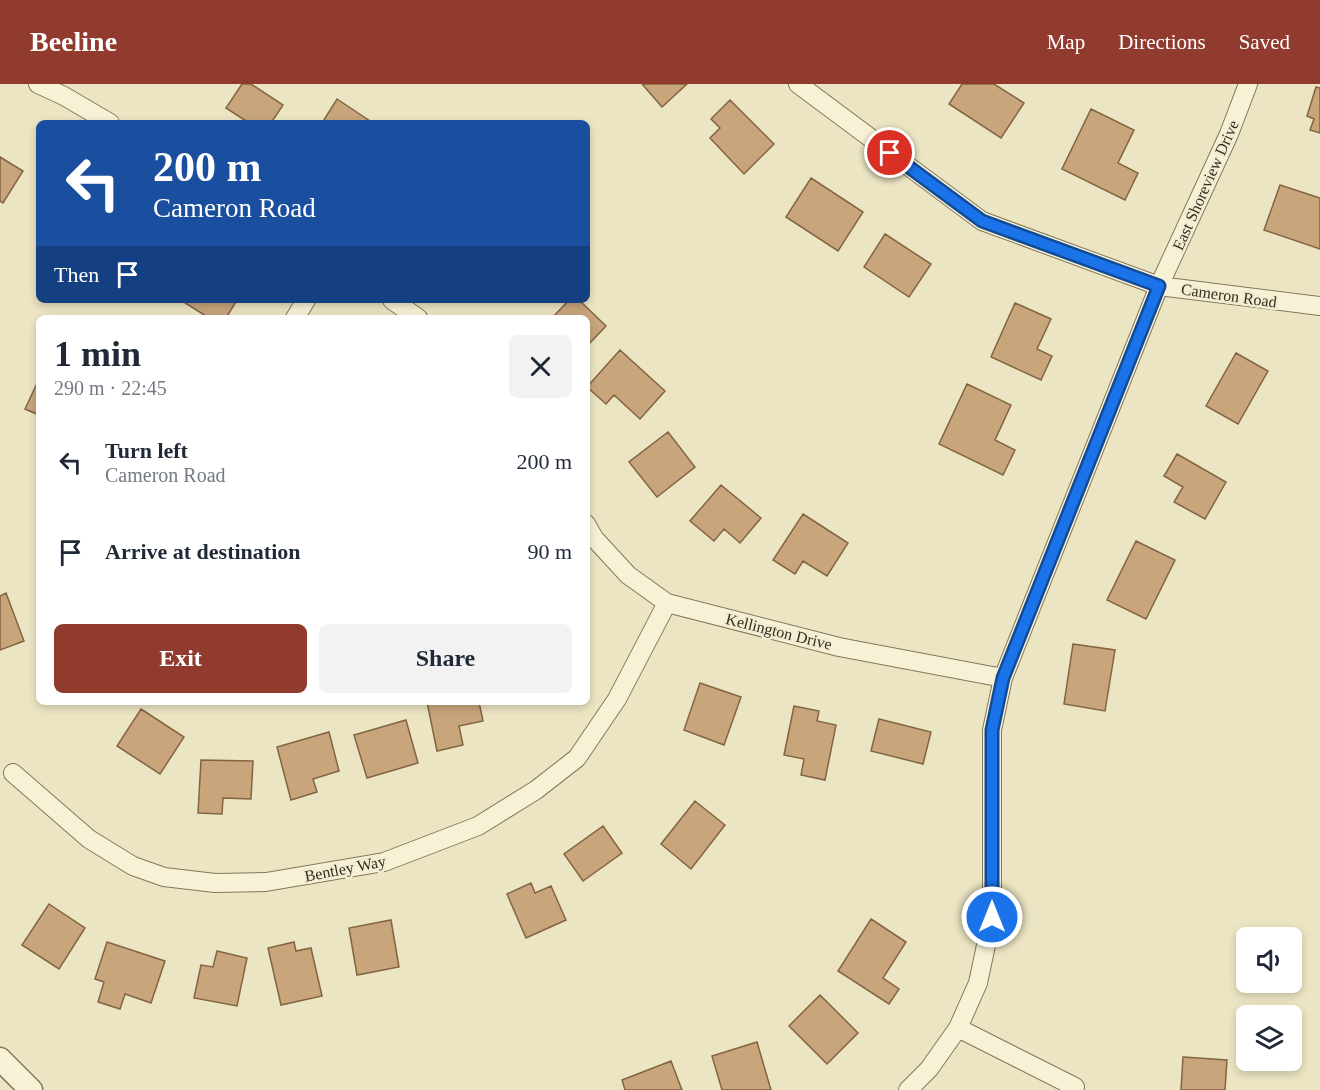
<!DOCTYPE html>
<html lang="en">
<head>
<meta charset="utf-8">
<style>
	:root { --surface:#fff; --page:#f2f2f3; --text:#1f2937; --muted:#747a83; --accent:#913a2e }
	body { margin:0; font-family:Georgia,serif; background:var(--page); color:var(--text); height:100vh; display:flex; flex-direction:column; font-size:22px; white-space:nowrap }
	* { box-sizing:border-box; margin:0 }
	p { font-size:20px; color:var(--muted) }
	.icon { flex:none; width:33px; height:33px; fill:none; stroke:currentColor; stroke-width:2; stroke-linecap:round; stroke-linejoin:round }
	.map { position:relative; flex:1; overflow:hidden }
	.drawer { position:absolute; left:36px; top:231px; width:554px; height:390px; display:flex; flex-direction:column; background:var(--surface); border-radius:9px; box-shadow:0 3px 9px #0003 }
	.drawer>* { flex:none }
	.guide { position:absolute; left:36px; top:36px; width:554px; height:183px; border-radius:9px; box-shadow:0 3px 9px #0003; background:#1a4fa0; color:#fff; overflow:hidden }
	.controls { position:absolute; left:1236px; top:843px; display:grid; gap:12px }
	.controls a { display:grid; place-items:center; width:66px; height:66px; border-radius:9px; background:var(--surface); box-shadow:0 3px 9px #0003; font-size:30px }
	.pin { position:absolute; display:grid; place-items:center; width:51px; height:51px; color:#fff; margin:-26px; border:3px solid #fff; border-radius:50%; box-shadow:0 2px 6px #0007 }
	.me { position:absolute; width:66px; margin:-33px; rotate:0deg; stroke-linejoin:round; filter:drop-shadow(0 0 4px #0008) }
	.turn { display:flex; align-items:center; gap:21px; height:126px; padding:0 18px; font-size:27px }
	.turn .icon { width:78px; height:78px; stroke-width:2.5 }
	.turn b { display:block; font-size:42px; line-height:51px }
	.then { display:flex; align-items:center; height:57px; padding:0 18px; background:#0003; gap:12px; font-size:22px }
	.round { display:grid; place-items:center; flex:none; width:63px; height:63px; border-radius:9px; background:var(--page) }
	.head { display:flex; align-items:center; justify-content:space-between; height:102px; padding:0 18px }
	h1 { font-size:36px; font-weight:600; line-height:45px }
	.button { display:flex; gap:12px; margin-top:auto; padding:12px 18px }
	.button a { flex:1; height:69px; border-radius:9px; background:var(--accent); color:#fff; font-size:24px; font-weight:600; line-height:69px; text-align:center }
	.button a+a { background:var(--page); color:var(--text) }
	ul { padding:0; list-style:none }
	li { display:flex; align-items:center; gap:18px; height:90px; padding:0 18px }
	li div { flex:1 }
	li b { display:block; font-size:22px }
	li em { font-style:normal }
	header { display:flex; align-items:center; gap:36px; box-sizing:border-box; height:84px; padding:0 30px; background:var(--accent); color:#fff }
	header strong { font-size:28px }
	nav { display:flex; gap:33px; margin-inline-start:auto; font-size:21px }
	.map>svg:first-child { display:block }
</style>
</head>
<body>
<header>
<strong>Beeline</strong>
<nav><a>Map</a><a>Directions</a><a>Saved</a></nav>
</header>
<div class="map">
<svg width="1320" height="1006" viewBox="0 0 1320 1006">
	<rect width="100%" height="100%" fill="#ece5c3"/>
	<path fill="#c8a57b" stroke="#836442" stroke-width="1.5" d="M242,0H251L283,21L271,39H249L226,24Z
		M642,0H687L662,23Z
		M962,0H994L1024,19L1001,54L949,20Z
		M1316,3L1320,4V49L1310,46L1314,35L1307,32Z
		M337,15L373,39H322Z
		M730,16L774,60L744,90L710,54L720,44L711,35Z
		M1091,25L1134,46L1118,79L1138,89L1125,116L1062,85Z
		M0,73L23,87L3,119L0,117Z
		M811,94L863,128L838,167L786,133Z
		M1280,101L1320,114V165L1264,146Z
		M885,150L931,180L909,213L864,183Z
		M237,216L226,234H209L182,217Z
		M569,216H579L606,242L586,263V234H552Z
		M1015,219L1051,235L1037,265L1052,272L1041,296L991,273Z
		M620,266L665,307L640,335L614,311L606,320L587,303Z
		M1236,269L1268,287L1238,340L1206,322Z
		M39,295V331L25,325Z
		M967,300L1011,321L995,356L1015,366L1003,391L939,360Z
		M668,348L695,383L657,413L629,378Z
		M1177,370L1226,398L1205,435L1174,418L1183,403L1164,392Z
		M721,401L761,434L740,459L724,445L714,457L690,437Z
		M803,430L848,459L827,492L803,477L795,490L773,476Z
		M1136,457L1175,476L1146,535L1107,516Z
		M6,509L24,557L0,566V512Z
		M1073,560L1115,566L1105,627L1064,620Z
		M700,599L741,613L724,661L684,646Z
		M427,618H479L483,637L459,642L463,661L437,667Z
		M794,622L819,627L817,637L836,641L825,696L801,691L804,675L784,671Z
		M141,625L184,653L160,690L117,662Z
		M879,635L931,648L923,680L871,667Z
		M406,636L418,679L367,694L354,651Z
		M329,648L339,687L313,695L317,708L291,716L277,663Z
		M201,676L253,677L251,715L223,714L222,730L198,729Z
		M695,717L725,741L691,785L661,760Z
		M603,742L622,769L583,797L564,770Z
		M531,799L535,809L551,802L566,836L526,854L507,810Z
		M49,820L85,844L59,885L22,861Z
		M871,835L906,858L883,894L899,905L889,920L838,887Z
		M391,836L399,883L357,891L349,844Z
		M107,858L165,877L151,919L125,910L120,925L98,918L104,898L95,895Z
		M294,858L296,867L311,864L322,912L281,921L268,864Z
		M217,867L247,874L237,922L194,914L201,881L213,883Z
		M820,911L858,949L827,980L789,942Z
		M757,958L771,1006H722L712,972Z
		M1183,973L1227,976L1225,1006H1181Z
		M671,977L682,1006H625L622,996Z"/>
	<g fill="none" stroke-linecap="round" stroke-linejoin="round">
		<defs>
			<path id="minor" d="M38,0L64,12L110,39
				M798,0L982,137L1159,202L1320,222
				M392,216L418,234
				M295,234L306,216
				M586,440L594,454L628,491L667,519L839,563L1003,594
				M13,689L89,755L133,782L164,793L215,799L266,798L384,778L478,742L536,706L577,674L617,615L667,519
				M958,944L1075,1003
				M908,1006L929,985L958,944L978,899L992,833V646L1003,594L1159,202L1229,50L1248,0"/>
			<path id="tertiary" d="M0,975L31,1006"/>
		</defs>
		<use href="#minor" stroke="#85775b" stroke-width="20"/>
		<use href="#tertiary" stroke="#85775b" stroke-width="25"/>
		<use href="#minor" stroke="#f7f1d6" stroke-width="18"/>
		<use href="#tertiary" stroke="#f7f1d6" stroke-width="22"/>
	</g>
	<g fill="none" stroke-linecap="round" stroke-linejoin="round">
		<defs>
			<path id="route" d="M890,69L982,137L1159,202L1003,594L992,646V833"/>
		</defs>
		<use href="#route" stroke="#114b97" stroke-width="15"/>
		<use href="#route" stroke="#1a73e8" stroke-width="10"/>
	</g>
	<g text-anchor="middle" stroke-width="5" stroke-linejoin="round" paint-order="stroke">
		<g font-size="16" fill="#362d1e" stroke="#f3eed3">
			<text transform="translate(1205 101) rotate(-66)" y="6">East Shoreview Drive</text>
			<text transform="translate(1229 211) rotate(8)" y="6">Cameron Road</text>
			<text transform="translate(779 547) rotate(14)" y="6">Kellington Drive</text>
			<text transform="translate(345 784) rotate(-11)" y="6">Bentley Way</text>
		</g>
	</g>
</svg>
<div class="controls">
<a><svg class="icon" aria-label="sound" viewBox="0 0 24 24"><path d="M4 9h4l5-4v14l-5-4H4zM17 9q2 3 0 6"/></svg></a>
<a><svg class="icon" aria-label="layers" viewBox="0 0 24 24"><path d="M12 4l9 5-9 5-9-5zM3 14l9 5 9-5"/></svg></a>
</div>
<div class="pin" style="left:890px;top:69px;background:#d93025"><svg class="icon" aria-label="arrive" viewBox="0 0 24 24"><path d="M6 21V4h12l-3 4 3 4H6"/></svg></div>
<svg class="me" style="left:992px;top:833px" viewBox="-20 -20 40 40"><circle r="17" fill="#1a73e8" stroke="#fff" stroke-width="3"/><path d="M0-11L8 9 0 5-8 9z" fill="#fff"/></svg>
<div class="guide">
<div class="turn"><svg class="icon" aria-label="left" viewBox="0 0 24 24"><path d="M17 20v-9H6M10 6l-5 5 5 5"/></svg><div><b>200 m</b>Cameron Road</div></div>
<div class="then">Then<svg class="icon" aria-label="arrive" viewBox="0 0 24 24"><path d="M6 21V4h12l-3 4 3 4H6"/></svg></div>
</div>
<section class="drawer">
<div class="head"><div><h1>1 min</h1><p>290 m · 22:45</p></div><a class="round"><svg class="icon" aria-label="close" viewBox="0 0 24 24"><path d="M6 6l12 12M18 6L6 18"/></svg></a></div>
<ul>
<li><svg class="icon" aria-label="left" viewBox="0 0 24 24"><path d="M17 20v-9H6M10 6l-5 5 5 5"/></svg><div><b>Turn left</b><p>Cameron Road</p></div><em>200 m</em></li>
<li><svg class="icon" aria-label="arrive" viewBox="0 0 24 24"><path d="M6 21V4h12l-3 4 3 4H6"/></svg><div><b>Arrive at destination</b></div><em>90 m</em></li>
</ul>
<div class="button"><a>Exit</a><a>Share</a></div>
</section>
</div>
</body>
</html>
